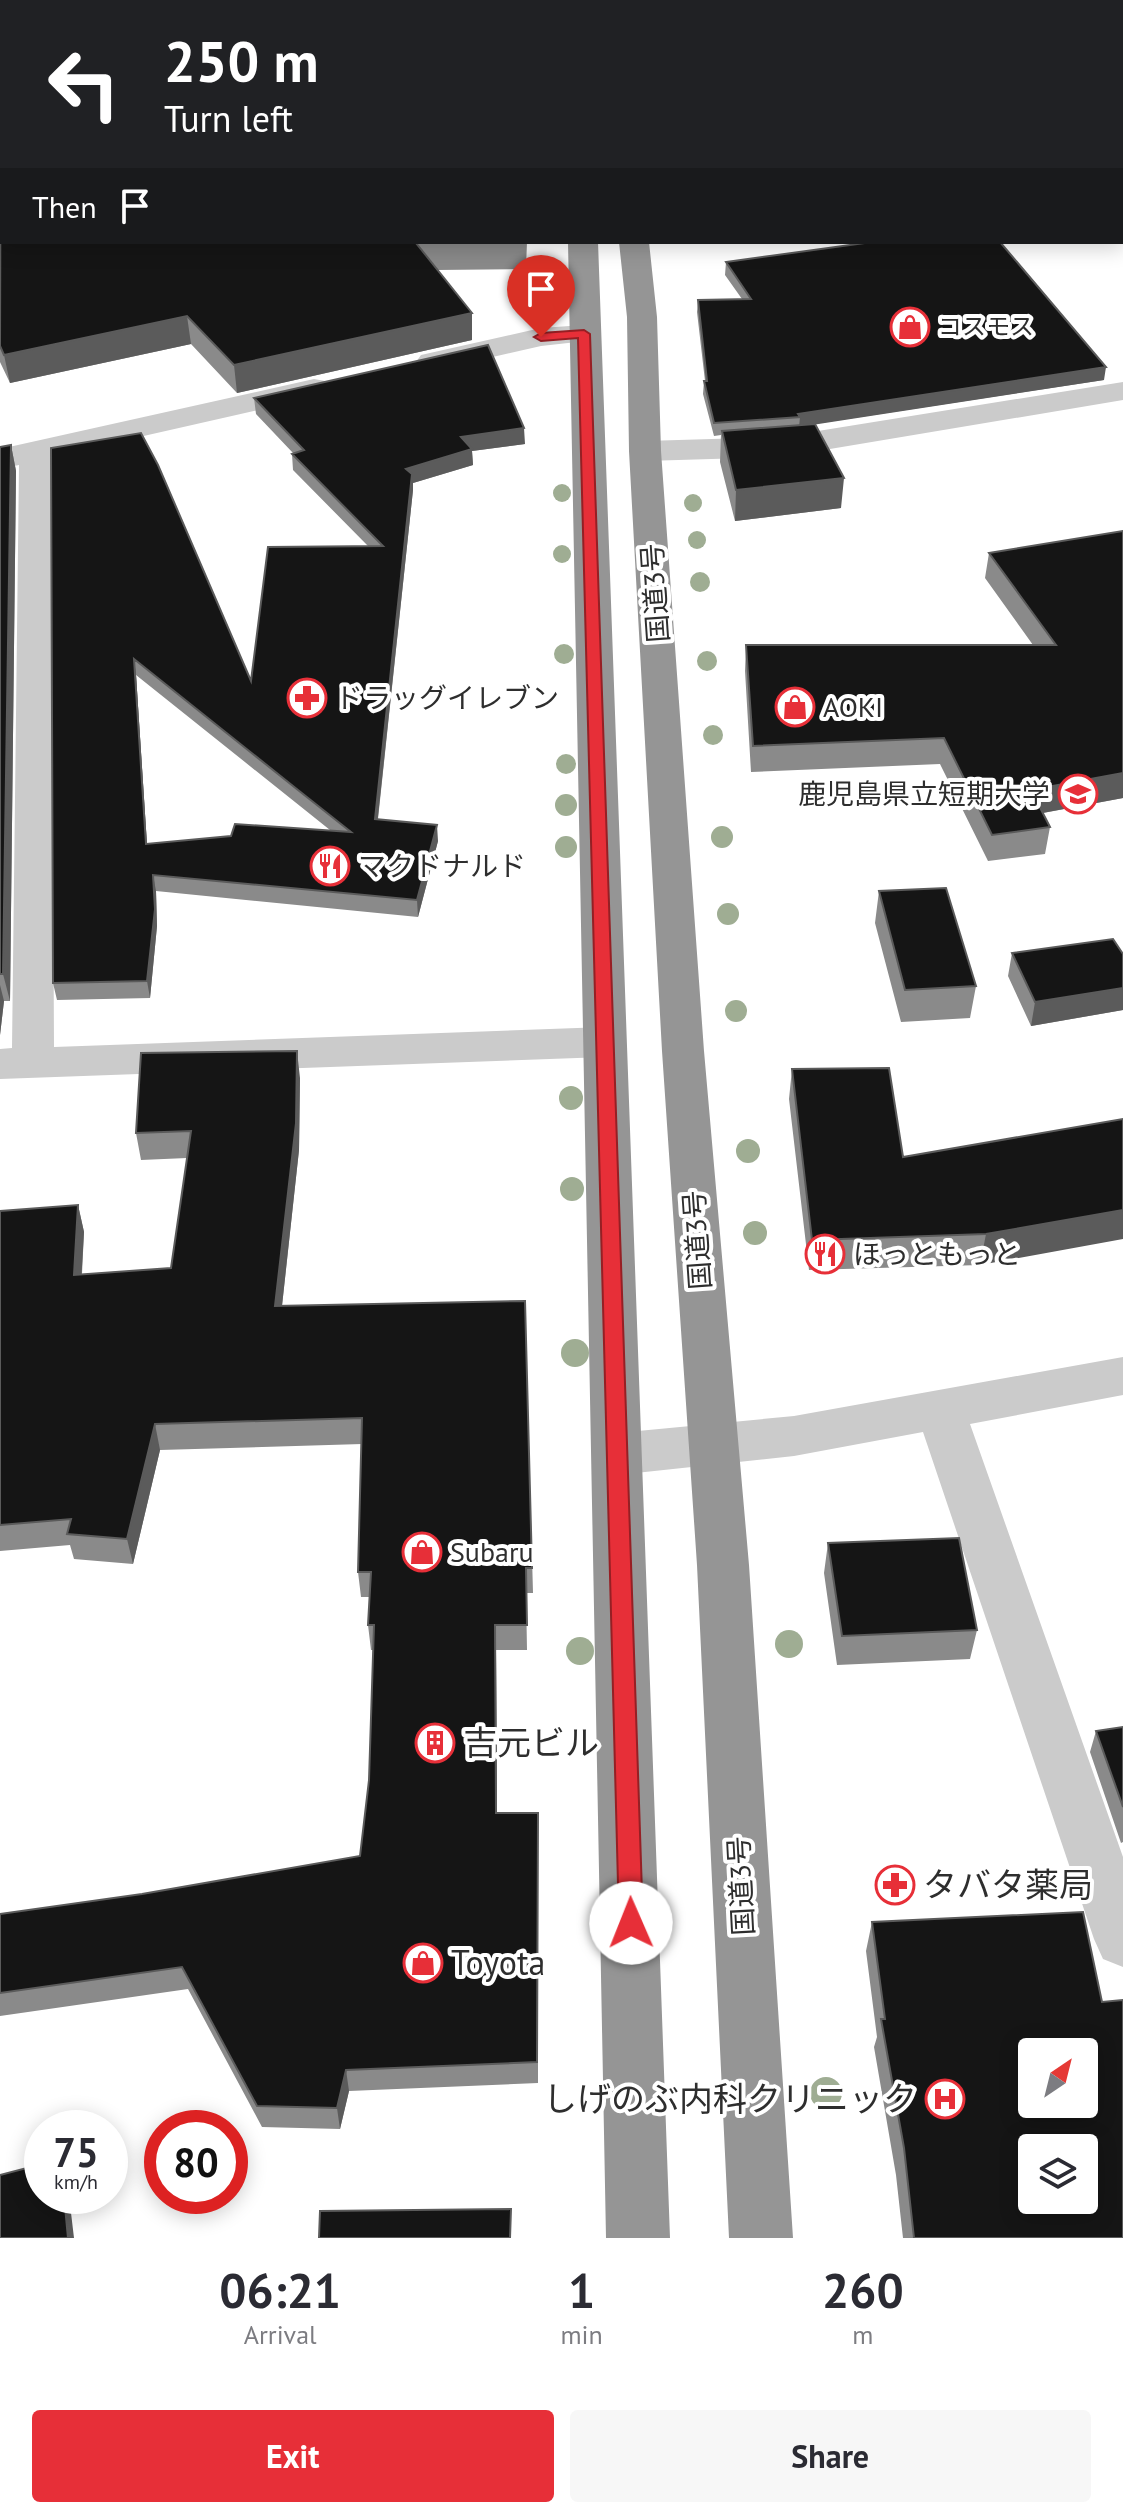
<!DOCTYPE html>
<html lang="en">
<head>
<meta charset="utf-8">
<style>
	:root { --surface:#fff; --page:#f7f7f7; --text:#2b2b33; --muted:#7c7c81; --accent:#e72f38 }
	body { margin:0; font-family:"PT Sans","Noto Sans JP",sans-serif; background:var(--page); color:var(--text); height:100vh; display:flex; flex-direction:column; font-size:30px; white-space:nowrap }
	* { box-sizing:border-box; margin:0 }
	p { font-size:26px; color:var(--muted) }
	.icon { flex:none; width:44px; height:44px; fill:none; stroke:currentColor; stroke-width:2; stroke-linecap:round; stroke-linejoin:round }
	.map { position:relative; height:2238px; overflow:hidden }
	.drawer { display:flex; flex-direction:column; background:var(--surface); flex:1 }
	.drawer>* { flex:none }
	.banner { position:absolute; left:0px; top:0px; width:1124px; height:244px; box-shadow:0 4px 20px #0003; background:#202124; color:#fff; overflow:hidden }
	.needle { width:52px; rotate:35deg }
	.controls { position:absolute; left:1018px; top:2038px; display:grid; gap:16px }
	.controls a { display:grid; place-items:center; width:80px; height:80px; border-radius:8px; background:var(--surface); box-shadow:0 4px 20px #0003; font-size:40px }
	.speed { position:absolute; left:24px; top:2110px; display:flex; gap:16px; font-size:40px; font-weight:700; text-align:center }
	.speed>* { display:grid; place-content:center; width:104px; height:104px; border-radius:50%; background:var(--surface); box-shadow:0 4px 20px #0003; line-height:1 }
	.speed small { font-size:20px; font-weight:400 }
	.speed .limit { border:12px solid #d22; background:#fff; color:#111 }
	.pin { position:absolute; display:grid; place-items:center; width:68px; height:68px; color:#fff; margin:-82px -34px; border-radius:50% 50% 50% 0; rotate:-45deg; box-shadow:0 0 8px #0007 }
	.pin .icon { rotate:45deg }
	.me { position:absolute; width:88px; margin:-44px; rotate:359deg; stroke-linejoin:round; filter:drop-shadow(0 0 6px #0008) }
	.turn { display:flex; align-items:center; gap:28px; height:168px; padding:0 32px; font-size:36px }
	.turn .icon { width:104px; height:104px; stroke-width:2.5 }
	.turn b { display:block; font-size:56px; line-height:68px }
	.then { display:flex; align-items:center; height:76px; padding:0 32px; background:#0003; gap:16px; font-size:30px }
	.eta { display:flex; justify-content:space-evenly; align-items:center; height:136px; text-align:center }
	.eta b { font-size:48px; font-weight:600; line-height:56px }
	.button { display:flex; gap:16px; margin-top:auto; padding:16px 32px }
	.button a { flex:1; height:92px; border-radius:8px; background:var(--accent); color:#fff; font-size:32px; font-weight:600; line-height:92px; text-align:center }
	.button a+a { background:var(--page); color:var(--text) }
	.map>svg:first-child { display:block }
</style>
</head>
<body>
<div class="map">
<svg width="1123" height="2238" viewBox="0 0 1123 2238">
	<rect width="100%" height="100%" fill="#fff"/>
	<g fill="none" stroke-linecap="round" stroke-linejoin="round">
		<path fill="#cbcbcb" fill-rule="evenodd" d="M1122,115H1123V133H1122Z
			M584,325L595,328L599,334L595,340L541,346L432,371L421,369L416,362L421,355L541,328Z
			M314,379L325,381L330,388L325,395L51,457L54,1047L605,1027L620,1031L626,1042L620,1053L605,1057L0,1079V1049L12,1048L19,465L0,469V449Z
			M1123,382V400L818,451L745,458L645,461L633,458L629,451L633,444L645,441L745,438L818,431Z
			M1123,1357V1395L970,1424L1123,1857V1967L1103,1959L1094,1939L923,1432L794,1456L617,1475L599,1469L592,1454L599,1439L617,1433L794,1416Z"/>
		<path fill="#a6a6a6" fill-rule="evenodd" d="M1122,129H1123V145H1122Z"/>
		<path fill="#959595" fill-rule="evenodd" d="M559,0H583V2H559Z
			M601,0H625V2H601Z
			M568,242H598L670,2238H606Z
			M619,242H649L657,317L661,451L704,1051L749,1565L793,2238H729L697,1565L662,1051L629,451L627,317Z"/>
	</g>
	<g fill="#9fad93">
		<circle cx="562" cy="493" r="9"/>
		<circle cx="693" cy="503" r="9"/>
		<circle cx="697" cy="540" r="9"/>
		<circle cx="562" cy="554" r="9"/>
		<circle cx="700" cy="582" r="10"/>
		<circle cx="564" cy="654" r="10"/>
		<circle cx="707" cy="661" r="10"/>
		<circle cx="713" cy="735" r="10"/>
		<circle cx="566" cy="764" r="10"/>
		<circle cx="566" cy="805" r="11"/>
		<circle cx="722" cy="837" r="11"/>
		<circle cx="566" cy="847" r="11"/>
		<circle cx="728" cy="914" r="11"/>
		<circle cx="736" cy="1011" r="11"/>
		<circle cx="571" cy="1098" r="12"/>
		<circle cx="748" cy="1151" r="12"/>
		<circle cx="572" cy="1189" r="12"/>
		<circle cx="755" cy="1233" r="12"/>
		<circle cx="575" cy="1353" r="14"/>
		<circle cx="789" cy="1644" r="14"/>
		<circle cx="580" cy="1651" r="14"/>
		<circle cx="826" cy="2093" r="16"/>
	</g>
	<path fill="#8a8a8a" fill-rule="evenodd" d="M0,0H530V2H2V242H527L526,269L437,270L472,313V340L237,393L191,344L10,383L0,362Z
		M666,0H1123V112H1122V2H666Z
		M726,262L1104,380L814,424L841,508L735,521L720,462L721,435L714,436L703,394L704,381H705L697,312L698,300L742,299L725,275Z
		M254,398L525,444L472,451L473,465L413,483V490L378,819L438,841L418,917L156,891L157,926L150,998L57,1000L53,983L51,448L251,681L368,546L293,470L292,454L293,453L256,414ZM136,675L330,830L231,836L147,844Z
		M11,445L16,471L10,1001H4L0,1035V447Z
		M1123,531V798L1043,813L1050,827L1045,854L988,861L940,764L751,772L745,671L746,645H1033L985,578L989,553Z
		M879,891L976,986L970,1018L901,1022L875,923Z
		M1012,953L1123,954V1010L1031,1026L1008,976Z
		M792,1069L903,1157L1123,1119L980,1265L809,1270L789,1099Z
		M300,1078L299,1150L282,1306L525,1301L533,1593H526L527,1650H496L497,1813H538V2083L349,2091L340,2129L262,2127L188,1989L0,2016V1914L142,1894L360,1856L369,1780L373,1650H371L368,1625L370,1597H361L358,1572L362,1444L160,1450L133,1564L74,1559L70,1545L0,1551V1211L78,1205L84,1232L82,1274L171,1268L187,1158L141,1160L136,1133Z
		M828,1543L977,1630L970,1659L837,1665L824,1573Z
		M1123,1727V1842L1121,1843L1090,1752L1096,1731Z
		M872,1922L1102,2002L1123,2238H903L896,2175L874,2047L877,2037L866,1951Z"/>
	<path fill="#5b5b5b" d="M472,313V340L237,393L234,365Z
		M187,316L191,344L10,383L4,355Z
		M1106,367L1104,380L799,427L800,417L798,414Z
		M524,428L525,444L472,451L473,465L413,483V490L376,835L375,819L406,469L461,437Z
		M11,445L16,471L10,1001L3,974Z
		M844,478L841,508L735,521L736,490Z
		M134,659L136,675L148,861L146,844Z
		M1123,773V798L1026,816L1031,790Z
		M437,825L438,841L418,917L417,900Z
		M153,875L156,891L157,926L150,998L147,981Z
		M0,985L4,1001L0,1035Z
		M1123,988V1010L1031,1026L1035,1002Z
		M297,1051L300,1078L299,1150L279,1333L275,1306Z
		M78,1205L84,1232L80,1301L74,1275Z
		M1123,1210V1239L980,1265L986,1234Z
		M155,1424L160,1450L133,1564L127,1539Z
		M495,1625L496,1650L497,1837L496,1813Z
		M346,2070L349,2091L340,2129L337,2108Z
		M64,2196H69L74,2238H68Z"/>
	<path fill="#151515" stroke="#5b5b5b" stroke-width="2" fill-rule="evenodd" d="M1,0H529V2H2V242H526L416,243L472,313L234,365L187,316L4,355L0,346Z
		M669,0H1123V89H1122V2H669Z
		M872,242H1000L1106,367L798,414L800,417L714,423L704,381H707L698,300L751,299L726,262Z
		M488,345L524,428L461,437L472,449L406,469L412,474L375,819L437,825L417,900L153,875L155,909L147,981L53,983L51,448L141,433L158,465L251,681L268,547L383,546L292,454L304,450L254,398ZM134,659L298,790L351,832L235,824L231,836L146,844Z
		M815,424L844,478L736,490L722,431Z
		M11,445L3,974H0V447Z
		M1123,531V773L1031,790L1050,827L992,835L944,738L753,746L746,645H1056L989,553Z
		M946,888L976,986L905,990L879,891Z
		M1113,939L1123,954V988L1035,1002L1012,953Z
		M297,1051L296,1123L275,1306L525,1301L532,1568H526L527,1625H495L496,1813H538L537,2062L346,2070L337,2108L257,2106L182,1967L0,1993V1914L142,1894L360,1856L369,1780L374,1625H368L371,1572H358L362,1418L155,1424L127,1539L67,1534L71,1519L0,1525V1211L78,1205L74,1275L171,1268L191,1131L136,1133L141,1053Z
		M889,1068L903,1157L1123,1119V1210L986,1234L812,1240L792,1069Z
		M959,1538L977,1630L842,1636L828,1543Z
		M1123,1727V1807L1096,1731Z
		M1083,1912L1102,2002L1123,2000V2238H914L904,2148L881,2019H885L872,1922ZM1032,2052H1084V2104H1032ZM1032,2148H1084V2200H1032Z
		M42,2164V2196H64L68,2238H0V2175Z
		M511,2209L510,2238H319L320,2211Z"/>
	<path fill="#e72f38" stroke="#961f24" stroke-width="2" d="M584,330L590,334L643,1923L639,1931L631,1934L622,1931L619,1923L578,338L541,341L534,337L541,333Z"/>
	<defs>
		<symbol id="shop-ring" viewBox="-11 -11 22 22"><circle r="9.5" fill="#fff" stroke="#e72f38" stroke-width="1.5"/><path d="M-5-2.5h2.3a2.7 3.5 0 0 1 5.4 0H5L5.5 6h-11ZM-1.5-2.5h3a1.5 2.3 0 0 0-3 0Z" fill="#e72f38"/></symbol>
		<symbol id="pharmacy-ring" viewBox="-11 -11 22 22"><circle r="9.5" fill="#fff" stroke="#e72f38" stroke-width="1.5"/><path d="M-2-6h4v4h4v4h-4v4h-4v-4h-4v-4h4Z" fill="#e72f38"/></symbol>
		<symbol id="university-ring" viewBox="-11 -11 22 22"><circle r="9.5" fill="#fff" stroke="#e72f38" stroke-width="1.5"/><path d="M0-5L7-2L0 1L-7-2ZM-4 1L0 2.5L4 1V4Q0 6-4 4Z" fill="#e72f38"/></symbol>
		<symbol id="restaurant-ring" viewBox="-11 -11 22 22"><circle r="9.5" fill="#fff" stroke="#e72f38" stroke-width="1.5"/><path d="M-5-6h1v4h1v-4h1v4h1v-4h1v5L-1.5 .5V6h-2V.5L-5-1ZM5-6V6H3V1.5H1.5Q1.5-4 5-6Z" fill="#e72f38"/></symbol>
		<symbol id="building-ring" viewBox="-11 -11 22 22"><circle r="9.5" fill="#fff" stroke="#e72f38" stroke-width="1.5"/><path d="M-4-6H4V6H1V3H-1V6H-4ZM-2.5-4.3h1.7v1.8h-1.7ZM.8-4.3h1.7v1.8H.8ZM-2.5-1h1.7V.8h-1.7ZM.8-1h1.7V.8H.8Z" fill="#e72f38"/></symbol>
		<symbol id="hospital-ring" viewBox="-11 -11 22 22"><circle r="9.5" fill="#fff" stroke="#e72f38" stroke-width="1.5"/><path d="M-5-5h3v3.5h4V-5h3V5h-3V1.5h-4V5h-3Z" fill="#e72f38"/></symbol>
	</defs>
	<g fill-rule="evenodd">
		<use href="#shop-ring" x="888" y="305" width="44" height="44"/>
		<use href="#pharmacy-ring" x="285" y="676" width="44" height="44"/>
		<use href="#shop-ring" x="773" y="685" width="44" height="44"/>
		<use href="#university-ring" x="1056" y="772" width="44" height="44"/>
		<use href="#restaurant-ring" x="308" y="844" width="44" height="44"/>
		<use href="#restaurant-ring" x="803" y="1232" width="44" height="44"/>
		<use href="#shop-ring" x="400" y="1530" width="44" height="44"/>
		<use href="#building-ring" x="413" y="1721" width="44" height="44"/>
		<use href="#pharmacy-ring" x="873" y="1863" width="44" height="44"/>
		<use href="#shop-ring" x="401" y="1941" width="44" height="44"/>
		<use href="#hospital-ring" x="923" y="2077" width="44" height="44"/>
	</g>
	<g text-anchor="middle" stroke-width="8" stroke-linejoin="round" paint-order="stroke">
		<g font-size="24" fill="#2e2e2e" stroke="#fff" text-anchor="start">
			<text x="938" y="335">コスモス</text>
		</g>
		<g font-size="28" fill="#2e2e2e" stroke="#fff">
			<text transform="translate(655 593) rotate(-94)" y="10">国道3号</text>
			<text transform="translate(697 1240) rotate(-94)" y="10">国道3号</text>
			<text transform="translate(741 1886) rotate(-93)" y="10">国道3号</text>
		</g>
		<g font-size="28" fill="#2e2e2e" stroke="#fff" text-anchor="start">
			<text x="335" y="708">ドラッグイレブン</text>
			<text x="823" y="717">AOKI</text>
			<text x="1050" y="804" text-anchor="end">鹿児島県立短期大学</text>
			<text x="358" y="876">マクドナルド</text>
			<text x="853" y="1264">ほっともっと</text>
			<text x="450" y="1562">Subaru</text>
		</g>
		<g font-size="34" fill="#2e2e2e" stroke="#fff" text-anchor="start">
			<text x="463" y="1755">吉元ビル</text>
			<text x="923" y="1897">タバタ薬局</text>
			<text x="451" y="1975">Toyota</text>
			<text x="917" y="2111" text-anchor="end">しげのぶ内科クリニック</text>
		</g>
	</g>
</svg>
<div class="controls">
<a><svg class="needle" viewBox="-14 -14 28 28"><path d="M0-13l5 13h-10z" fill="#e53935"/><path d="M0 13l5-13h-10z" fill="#7c7c81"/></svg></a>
<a><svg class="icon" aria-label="layers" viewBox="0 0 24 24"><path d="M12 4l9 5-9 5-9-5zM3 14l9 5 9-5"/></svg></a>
</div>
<div class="speed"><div>75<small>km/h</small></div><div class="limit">80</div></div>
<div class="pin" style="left:541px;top:337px;background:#d93025"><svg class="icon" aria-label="arrive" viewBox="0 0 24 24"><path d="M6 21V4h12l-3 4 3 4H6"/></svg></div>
<svg class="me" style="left:631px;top:1923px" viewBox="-20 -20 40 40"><circle r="19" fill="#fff"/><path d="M0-13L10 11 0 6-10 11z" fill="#e72f38"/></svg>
<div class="banner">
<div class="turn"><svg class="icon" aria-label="left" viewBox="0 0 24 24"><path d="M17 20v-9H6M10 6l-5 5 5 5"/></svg><div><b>250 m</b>Turn left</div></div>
<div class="then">Then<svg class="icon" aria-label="arrive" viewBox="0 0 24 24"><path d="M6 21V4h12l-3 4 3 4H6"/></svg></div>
</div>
</div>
<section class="drawer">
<div class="eta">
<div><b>06:21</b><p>Arrival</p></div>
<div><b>1</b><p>min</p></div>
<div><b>260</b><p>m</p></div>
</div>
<div class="button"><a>Exit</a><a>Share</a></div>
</section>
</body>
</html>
